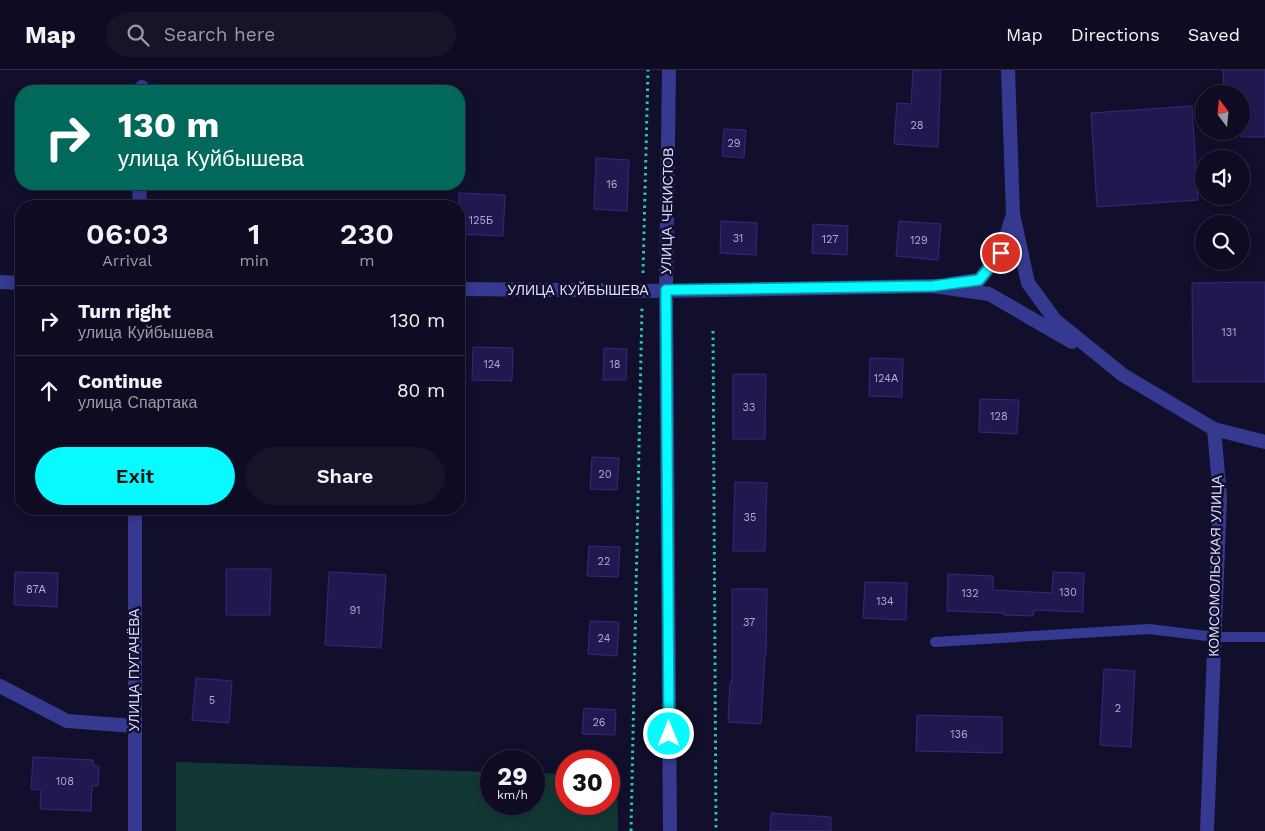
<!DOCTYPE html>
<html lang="en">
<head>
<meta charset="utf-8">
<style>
	:root { --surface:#0e0b22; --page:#17142a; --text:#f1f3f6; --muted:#9b9ba5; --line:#2e2b40; --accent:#07faff }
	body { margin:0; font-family:"Work Sans",sans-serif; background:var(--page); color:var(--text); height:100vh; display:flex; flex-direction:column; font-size:19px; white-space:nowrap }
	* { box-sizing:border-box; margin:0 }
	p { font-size:16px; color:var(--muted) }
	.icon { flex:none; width:28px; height:28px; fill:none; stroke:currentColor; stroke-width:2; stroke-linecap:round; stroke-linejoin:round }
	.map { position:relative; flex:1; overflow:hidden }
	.drawer { position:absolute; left:15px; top:130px; width:450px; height:315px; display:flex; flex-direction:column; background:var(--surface); border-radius:20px; box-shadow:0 2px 12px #0003,0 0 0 1px var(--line) }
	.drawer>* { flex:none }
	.guide { position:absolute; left:15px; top:15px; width:450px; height:105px; border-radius:20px; box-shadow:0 2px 12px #0003,0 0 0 1px var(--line); background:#00695c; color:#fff; overflow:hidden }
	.needle { width:32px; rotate:344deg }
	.fabs { position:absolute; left:1195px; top:15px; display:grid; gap:10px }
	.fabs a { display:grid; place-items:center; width:55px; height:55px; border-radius:50%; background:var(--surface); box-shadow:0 2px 12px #0003,0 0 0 1px var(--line); font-size:25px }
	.speed { position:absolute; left:480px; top:680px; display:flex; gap:10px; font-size:25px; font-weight:700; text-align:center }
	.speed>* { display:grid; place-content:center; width:65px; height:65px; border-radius:50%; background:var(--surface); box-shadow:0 2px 12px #0003,0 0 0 1px var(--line); line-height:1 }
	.speed small { font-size:12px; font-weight:400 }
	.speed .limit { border:8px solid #d22; background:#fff; color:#111 }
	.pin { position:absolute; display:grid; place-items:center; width:42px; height:42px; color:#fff; margin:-21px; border:2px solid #fff; border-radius:50%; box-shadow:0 1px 5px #0007 }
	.me { position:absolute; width:55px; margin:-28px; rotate:0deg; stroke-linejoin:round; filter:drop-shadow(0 0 4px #0008) }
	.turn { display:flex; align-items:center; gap:18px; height:105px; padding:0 20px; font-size:22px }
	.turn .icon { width:65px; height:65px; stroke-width:2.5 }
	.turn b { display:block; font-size:35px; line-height:42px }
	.eta { display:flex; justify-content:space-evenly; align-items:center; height:85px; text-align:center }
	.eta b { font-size:30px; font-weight:600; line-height:35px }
	.primary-button { display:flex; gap:10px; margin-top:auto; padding:10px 20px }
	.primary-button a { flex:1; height:58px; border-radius:30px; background:var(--accent); color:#111; font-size:20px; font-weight:600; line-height:58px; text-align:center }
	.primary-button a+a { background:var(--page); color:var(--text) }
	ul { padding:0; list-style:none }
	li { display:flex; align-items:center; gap:15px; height:70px; padding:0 20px; border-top:1px solid var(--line) }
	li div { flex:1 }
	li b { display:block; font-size:19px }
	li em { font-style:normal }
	header { display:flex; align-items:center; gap:30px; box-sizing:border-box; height:70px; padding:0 25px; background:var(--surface); border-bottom:1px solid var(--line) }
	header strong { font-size:24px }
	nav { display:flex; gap:28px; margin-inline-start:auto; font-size:18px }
	.search { width:350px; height:45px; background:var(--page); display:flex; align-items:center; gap:12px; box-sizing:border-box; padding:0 18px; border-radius:28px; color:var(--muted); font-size:19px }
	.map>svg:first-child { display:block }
</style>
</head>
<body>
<header>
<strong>Map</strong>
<div class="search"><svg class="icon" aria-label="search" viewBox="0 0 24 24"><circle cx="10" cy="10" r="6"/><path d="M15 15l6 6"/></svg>Search here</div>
<nav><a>Map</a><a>Directions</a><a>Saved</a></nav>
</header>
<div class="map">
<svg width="1265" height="761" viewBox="0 0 1265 761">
	<rect width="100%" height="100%" fill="#120f2d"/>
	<path fill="#113834" d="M176,692L491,702V734H534V703L566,704V734H609V705H617L618,761H176Z"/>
	<path fill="#201950" stroke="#33297e" d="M913,0H941L938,77L894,74L897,33L911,34Z
		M1223,0H1265V67H1241V24H1224Z
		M1192,36L1198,130L1097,137L1091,43Z
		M724,59L746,60L744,88L722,86Z
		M596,88L629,90L627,141L594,139Z
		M459,123L505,125L503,166L459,164Z
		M721,151L757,153L756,185L720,183Z
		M899,151L941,154L938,190L896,186Z
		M813,154L848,156L847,185L812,183Z
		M1265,212V312H1193L1192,213Z
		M473,277L513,278L512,311L472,310Z
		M604,278L627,279L626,310H603Z
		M870,288L903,289L902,327L869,326Z
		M733,304H766L765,369H733Z
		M980,329L1019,330L1017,364L979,362Z
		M592,387L619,388L617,420L590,419Z
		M735,412L767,413L765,481H733Z
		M589,476L620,477L618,507L587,506Z
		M226,499H271L270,545H226Z
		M15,502L58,503L57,537L14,535Z
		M329,502L386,505L381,578L325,575Z
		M1053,502L1084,503L1083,542L1034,540L1033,546L1004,545V543L947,541L948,504L993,506V520L1052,523Z
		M865,512L907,513L906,550L863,548Z
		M732,519H767L766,585H765L761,654L728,652L730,612H732Z
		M590,551L619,552L617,586L588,584Z
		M1104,599L1135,601L1131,677L1100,675Z
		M196,608L232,611L229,653L192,650Z
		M584,638L616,640L615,665L582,664Z
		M917,645L1002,647V683L916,681Z
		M33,687L93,690V695L99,696L98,716H92L91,741L40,739L41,720L31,719Z
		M771,743L831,747V761H770Z"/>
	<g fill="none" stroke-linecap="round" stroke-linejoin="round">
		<path stroke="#25c9b3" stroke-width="3" stroke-dasharray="2.5 4" stroke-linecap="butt" d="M643,203L648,0
			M713,261L716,761
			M631,761L642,237"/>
		<path stroke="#363990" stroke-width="10" d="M935,572L1149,559L1215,567H1265"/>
		<path stroke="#363990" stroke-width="14" d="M669,0L666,221L670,761
			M142,21V17
			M139,136L140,114
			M1013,144L1028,213L1055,250L1123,305L1214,359L1220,427L1207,761
			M0,212L21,213
			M951,214L979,210L1001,183L1013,144L1008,0
			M459,219L666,221L933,216L989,224L1072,272
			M1214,359L1265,372
			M0,616L67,651L134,656
			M135,761V439"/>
	</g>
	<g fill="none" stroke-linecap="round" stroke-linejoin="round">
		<defs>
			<path id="route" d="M669,664L666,220L933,216L979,210L1001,183"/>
		</defs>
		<use href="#route" stroke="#05a2a6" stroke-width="12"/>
		<use href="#route" stroke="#07faff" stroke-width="9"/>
	</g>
	<g text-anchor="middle" stroke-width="5" stroke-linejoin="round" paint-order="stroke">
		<g font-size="11" fill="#adaad3">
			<text x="917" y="59">28</text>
			<text x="734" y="77">29</text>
			<text x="612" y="118">16</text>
			<text x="481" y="154">125Б</text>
			<text x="738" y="172">31</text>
			<text x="830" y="173">127</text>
			<text x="919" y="174">129</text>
			<text x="1229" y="266">131</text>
			<text x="492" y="298">124</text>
			<text x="615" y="298">18</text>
			<text x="886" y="312">124А</text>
			<text x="749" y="341">33</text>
			<text x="999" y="350">128</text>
			<text x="605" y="408">20</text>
			<text x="750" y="451">35</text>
			<text x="604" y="495">22</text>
			<text x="36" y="523">87А</text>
			<text x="1068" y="526">130</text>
			<text x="970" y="527">132</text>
			<text x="885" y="535">134</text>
			<text x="355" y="544">91</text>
			<text x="749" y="556">37</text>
			<text x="604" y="572">24</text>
			<text x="212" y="634">5</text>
			<text x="1118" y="642">2</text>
			<text x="599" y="656">26</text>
			<text x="959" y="668">136</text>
			<text x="65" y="715">108</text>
		</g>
		<g font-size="14" fill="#dcdbff" stroke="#120f2d">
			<text transform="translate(667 141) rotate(-89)" y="5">УЛИЦА ЧЕКИСТОВ</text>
			<text x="578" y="225">УЛИЦА КУЙБЫШЕВА</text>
			<text transform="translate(1215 496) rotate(-89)" y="5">КОМСОМОЛЬСКАЯ УЛИЦА</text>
			<text transform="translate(134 600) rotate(-90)" y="5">УЛИЦА ПУГАЧЁВА</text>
		</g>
	</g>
</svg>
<div class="fabs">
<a><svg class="needle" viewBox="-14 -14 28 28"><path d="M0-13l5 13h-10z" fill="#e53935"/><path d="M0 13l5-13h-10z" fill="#9b9ba5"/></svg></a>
<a><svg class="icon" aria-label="sound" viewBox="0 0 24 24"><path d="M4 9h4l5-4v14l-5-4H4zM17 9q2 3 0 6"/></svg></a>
<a><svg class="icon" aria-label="search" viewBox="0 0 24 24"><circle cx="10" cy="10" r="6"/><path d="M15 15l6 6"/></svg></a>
</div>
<div class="speed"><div>29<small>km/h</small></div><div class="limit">30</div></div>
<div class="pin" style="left:1001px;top:183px;background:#d93025"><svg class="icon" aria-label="arrive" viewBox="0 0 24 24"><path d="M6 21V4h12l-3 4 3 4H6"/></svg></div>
<svg class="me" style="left:669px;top:664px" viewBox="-20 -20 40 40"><circle r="17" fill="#07faff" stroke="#fff" stroke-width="3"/><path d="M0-11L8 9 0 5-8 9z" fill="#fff"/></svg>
<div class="guide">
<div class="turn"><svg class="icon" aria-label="right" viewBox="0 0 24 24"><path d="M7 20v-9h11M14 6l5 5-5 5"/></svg><div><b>130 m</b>улица Куйбышева</div></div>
</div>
<section class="drawer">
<div class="eta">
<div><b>06:03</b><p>Arrival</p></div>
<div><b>1</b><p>min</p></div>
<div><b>230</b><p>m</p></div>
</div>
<ul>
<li><svg class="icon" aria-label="right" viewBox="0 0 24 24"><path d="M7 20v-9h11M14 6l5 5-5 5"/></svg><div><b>Turn right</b><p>улица Куйбышева</p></div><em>130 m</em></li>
<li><svg class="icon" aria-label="ahead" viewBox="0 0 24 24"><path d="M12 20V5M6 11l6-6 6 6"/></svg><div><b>Continue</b><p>улица Спартака</p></div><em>80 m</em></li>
</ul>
<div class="primary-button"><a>Exit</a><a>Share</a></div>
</section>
</div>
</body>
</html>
